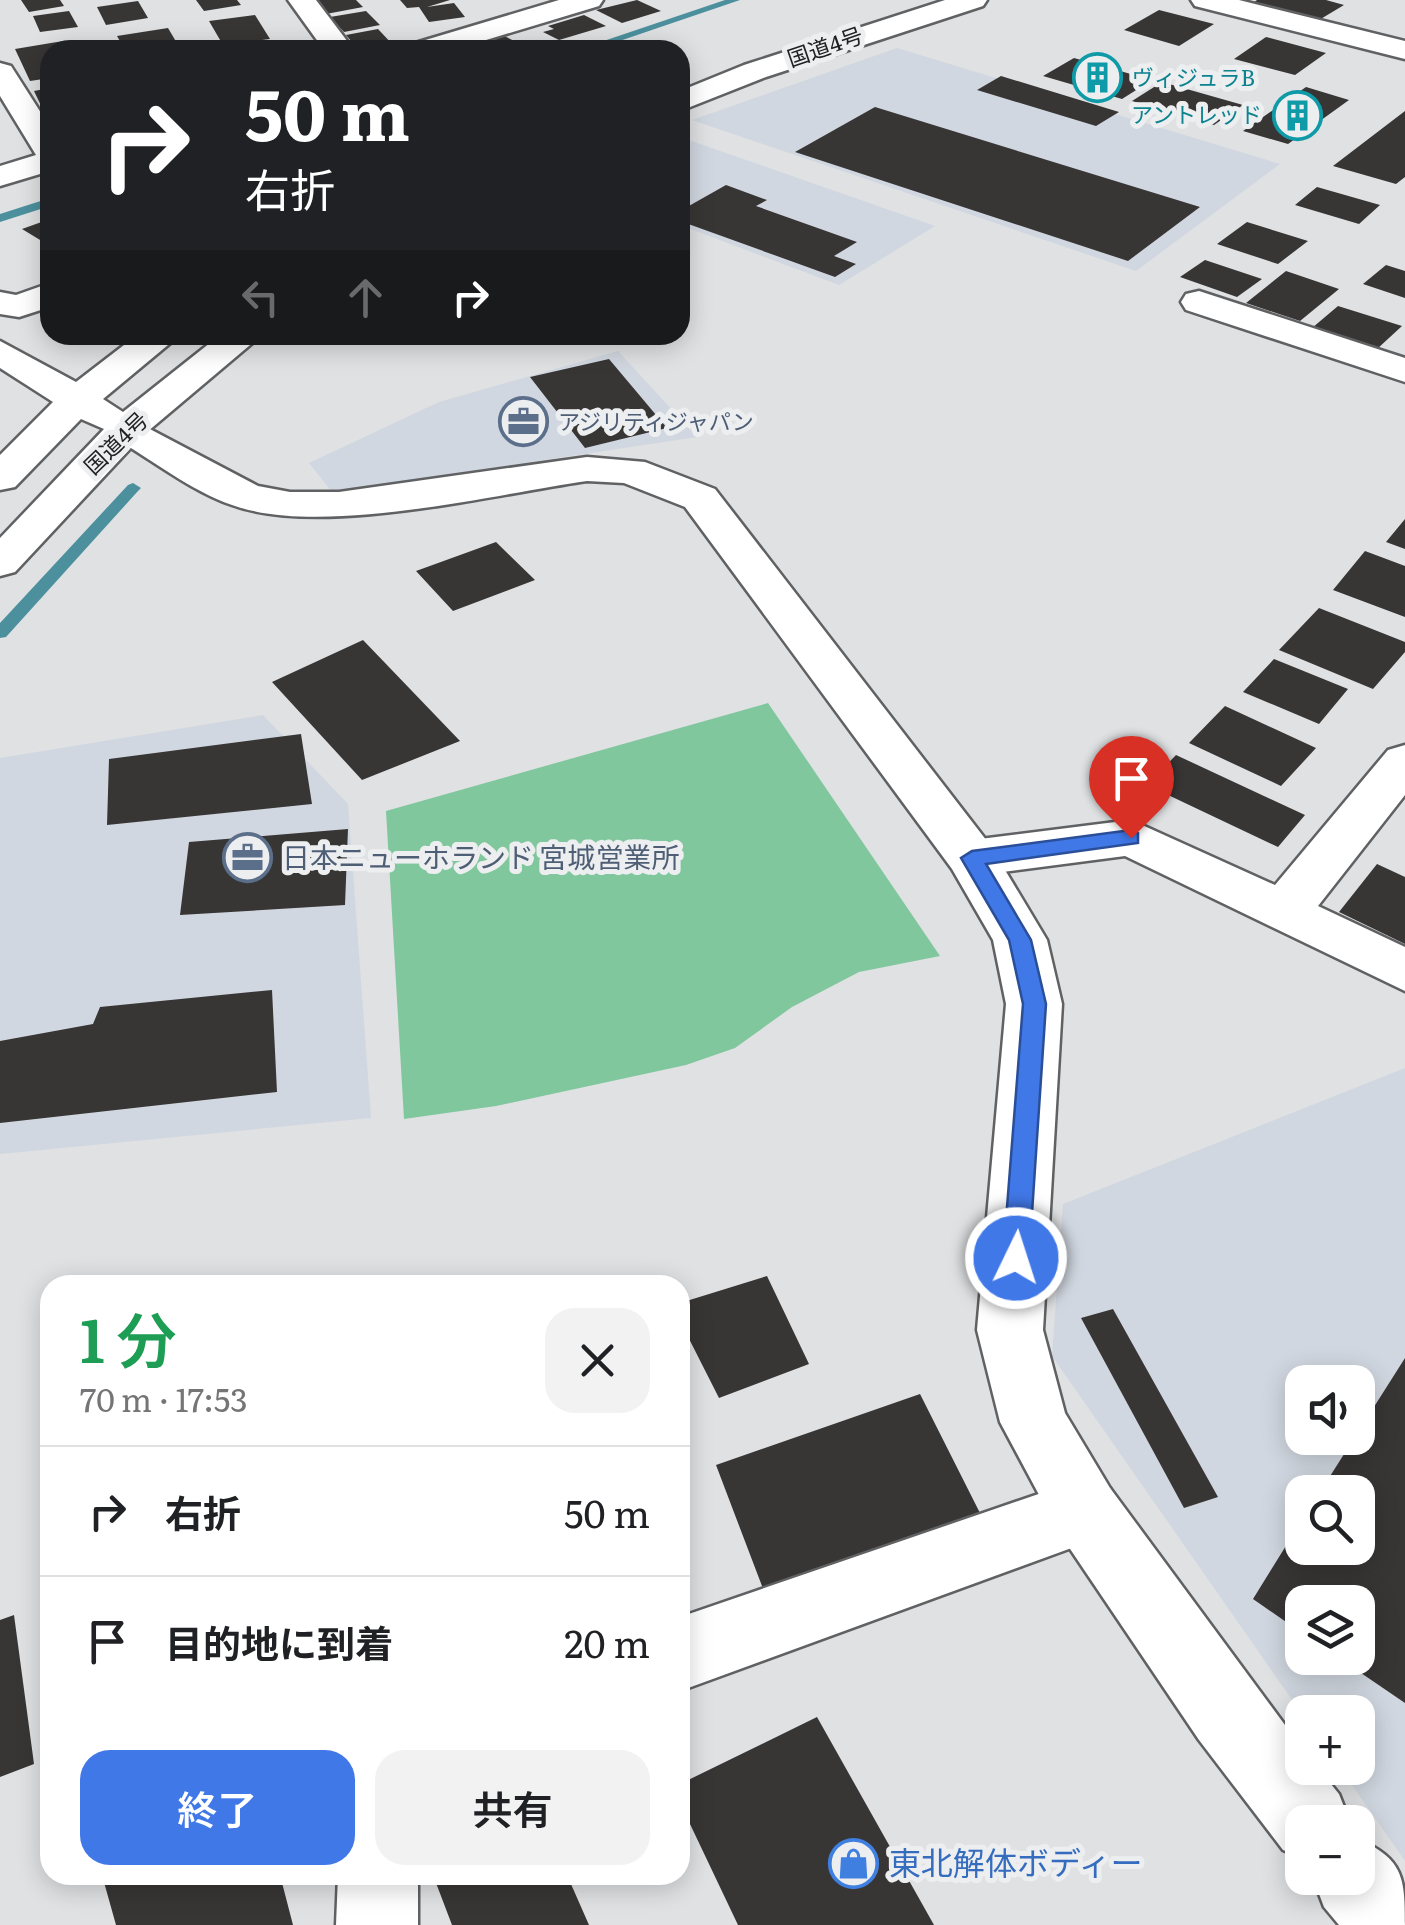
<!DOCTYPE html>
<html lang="ja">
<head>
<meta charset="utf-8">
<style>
	:root { --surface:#fff; --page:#f2f2f2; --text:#202124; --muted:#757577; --line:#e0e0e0; --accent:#4178e8 }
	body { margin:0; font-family:Literata,"Noto Sans JP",serif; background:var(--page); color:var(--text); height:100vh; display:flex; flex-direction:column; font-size:38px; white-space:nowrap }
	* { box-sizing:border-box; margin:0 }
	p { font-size:32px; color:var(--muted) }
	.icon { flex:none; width:55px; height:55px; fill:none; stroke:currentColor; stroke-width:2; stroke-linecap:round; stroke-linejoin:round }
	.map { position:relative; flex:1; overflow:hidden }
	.panel { position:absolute; left:40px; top:1275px; width:650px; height:610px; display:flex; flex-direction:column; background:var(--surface); border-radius:30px; box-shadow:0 5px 25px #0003 }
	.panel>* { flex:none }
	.banner { position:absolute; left:40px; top:40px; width:650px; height:305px; border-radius:30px; box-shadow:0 5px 25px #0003; background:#202124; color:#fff; overflow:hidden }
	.controls { position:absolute; left:1285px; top:1365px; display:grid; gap:20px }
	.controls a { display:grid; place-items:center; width:90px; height:90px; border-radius:20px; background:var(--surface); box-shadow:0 5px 25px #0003; font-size:50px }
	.pin { position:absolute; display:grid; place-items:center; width:85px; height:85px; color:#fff; margin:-102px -42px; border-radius:50% 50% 50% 0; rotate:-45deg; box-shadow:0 0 10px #0007 }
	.pin .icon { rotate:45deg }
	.me { position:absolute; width:110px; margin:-55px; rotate:4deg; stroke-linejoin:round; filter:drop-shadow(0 0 8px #0008) }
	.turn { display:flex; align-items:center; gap:35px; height:210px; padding:0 40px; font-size:45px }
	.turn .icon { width:130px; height:130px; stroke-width:2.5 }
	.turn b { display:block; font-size:70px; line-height:85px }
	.lanes { display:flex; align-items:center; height:95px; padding:0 40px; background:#0003; justify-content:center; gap:50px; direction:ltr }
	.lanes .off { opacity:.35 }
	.round { display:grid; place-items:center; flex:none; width:105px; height:105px; border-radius:30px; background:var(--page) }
	.overview { display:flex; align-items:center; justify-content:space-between; height:170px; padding:0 40px }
	h1 { font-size:60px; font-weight:600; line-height:75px; color:#1e9e55 }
	.cta { display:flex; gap:20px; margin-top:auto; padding:20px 40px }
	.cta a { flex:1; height:115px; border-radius:30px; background:var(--accent); color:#fff; font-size:40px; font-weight:600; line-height:115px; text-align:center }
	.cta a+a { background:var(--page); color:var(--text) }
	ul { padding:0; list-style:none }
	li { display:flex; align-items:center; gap:30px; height:130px; padding:0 40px; border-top:2px solid var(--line) }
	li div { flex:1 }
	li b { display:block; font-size:38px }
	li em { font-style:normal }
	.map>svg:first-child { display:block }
</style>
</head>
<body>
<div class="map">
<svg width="1405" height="1925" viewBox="0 0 1405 1925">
	<rect width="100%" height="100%" fill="#dfe1e3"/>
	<path fill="#d1d7e0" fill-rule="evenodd" d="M897,48L1280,164L1136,271L692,120Z
		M680,137L935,226L839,285L680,225Z
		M618,351L697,437L332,492L309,463L439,402Z
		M263,715L348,804L371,1118L0,1154V758Z
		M1405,1068V1861L1340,1768H1358V1712L1302,1714L1052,1356L1063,1204ZM1302,1382H1358V1438H1302ZM1302,1492H1358V1548H1302ZM1302,1602H1358V1658H1302Z"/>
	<path fill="#80c79d" d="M768,703L940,956L859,972L792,1007L735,1048L686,1065L496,1106L404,1119L386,811Z"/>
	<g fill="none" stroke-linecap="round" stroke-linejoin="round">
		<path fill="#4c909e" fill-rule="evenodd" d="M725,0H740L593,50H577Z
			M50,198V206L0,222V214Z
			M133,483L141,488L138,491L6,637L0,638V623L128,485Z"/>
	</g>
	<path fill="#383535" d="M21,0H60L64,6L29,12Z
		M196,0H237L241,5L204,11Z
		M314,0H356L363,7L326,14Z
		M400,0H450L427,7L454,3L465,17L429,22L419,7L407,8Z
		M637,0L661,11L622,23L596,10Z
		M1257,0H1326L1344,5L1319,20L1253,3Z
		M138,1L148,18L106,25L97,7Z
		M1159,10L1214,24L1179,46L1124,30Z
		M69,11L78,27L40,32L33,16Z
		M366,11L380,25L344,32L330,17Z
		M255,15L270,39L223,45L209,21Z
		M584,15L606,26L559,40L543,32L554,29L548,26Z
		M168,28L181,50H125L117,36Z
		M378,29L393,45L359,50L346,35Z
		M502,35L533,50L467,46Z
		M1266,37L1326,53L1295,75L1234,59Z
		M63,41L67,50H50V78L30,81L15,49Z
		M1074,58L1152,80L1122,99L1043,76Z
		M1001,76L1119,112L1096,126L977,90Z
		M1162,82L1243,105L1214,125L1132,101Z
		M1306,87L1349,100L1288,144L1243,131Z
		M50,88V124L34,91Z
		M875,107L1200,207L1128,261L795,152Z
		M1405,111V177L1396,184L1333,166Z
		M726,185L767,200L756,206L857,242L834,256L856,264L835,277L680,221V211Z
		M1317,187L1380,205L1359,224L1295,205Z
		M50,219V246L22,229Z
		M1247,222L1308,241L1278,264L1217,244Z
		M1205,260L1262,279L1237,297L1180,277Z
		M1386,265L1405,271V298L1363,284Z
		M1286,271L1339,289L1300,321L1246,303Z
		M1338,306L1402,326L1377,349L1312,328Z
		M609,359L667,428L585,448L530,377Z
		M1405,519V549L1386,542Z
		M496,542L535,580L453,611L416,571Z
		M1365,551L1405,566V617L1333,590Z
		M1319,608L1405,642V652L1373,689L1279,650Z
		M363,640L460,741L362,780L272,682Z
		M1274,659L1348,689L1319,724L1243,692Z
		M1225,706L1316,748L1281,786L1189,743Z
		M301,734L312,804L107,825L109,759Z
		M1176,755L1305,815L1278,847L1147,785Z
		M348,829L345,905L180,915L189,842Z
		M1377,864L1405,877V944L1339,912Z
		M272,990L277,1092L0,1123V1041L93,1024L100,1007Z
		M767,1276L809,1364L719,1398L680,1321V1303Z
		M1113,1309L1218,1497L1184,1508L1081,1318Z
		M1405,1358V1703L1339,1658H1358V1602H1302V1633L1253,1599L1302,1520V1548H1358V1492H1320Z
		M920,1394L984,1521L765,1594L716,1465Z
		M14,1615L34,1764L0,1777V1620Z
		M817,1717L934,1925H738L680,1803V1784Z
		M102,1875H280L293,1925H116Z
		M433,1875H567L589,1925H452Z"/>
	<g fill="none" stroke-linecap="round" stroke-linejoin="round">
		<defs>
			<path id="street" d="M288,0H316L354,50H324Z
				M559,0H603L599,6L453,50H407L412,44Z
				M1191,0H1239L1405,41V59L1195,6Z
				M0,63L11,66L50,127V171L0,186V166L36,155L0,96Z
				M50,283V307L19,317L0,314V292L16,295Z
				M1199,291L1405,358V382L1186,310L1181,302L1186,294Z
				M1405,745V795L1318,906L1405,947V991L1125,856L972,876L954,871L946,858L954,845L972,840L1131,820L1275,885L1388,750Z
				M1085,1478L1110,1488L1120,1511L1110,1534L680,1691V1617Z
				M338,1875H418V1925H336Z"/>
			<path id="secondary" d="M127,417L258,486L290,492H339L587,457L645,462L715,489L990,845L1047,940L1062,1004L1043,1330L1065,1413L1110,1488L1302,1748V1768H1318L1339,1794L1350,1822H1302V1858L1283,1850L1199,1740L1060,1534L1000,1422L977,1330L1006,1004L993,940L952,869L685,507L624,483L587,481C491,495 321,537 232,505C191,491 151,459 113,437L107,429L113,421Z
				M1358,1839C1404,1859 1405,1879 1405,1925H1339L1324,1907L1313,1878H1358Z"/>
			<path id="highway" d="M945,0H987L983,6L766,77L680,111V91L744,65Z
				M137,335H180L103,399L123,412L220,335H262L141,437L15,572L0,576V538L104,429L81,419L15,487L0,490V455L53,402L0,368V341L76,382Z"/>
		</defs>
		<use href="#street" stroke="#606163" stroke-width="5"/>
		<use href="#secondary" stroke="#606163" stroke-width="5"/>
		<use href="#highway" stroke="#606163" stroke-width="5"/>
		<use href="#street" fill="#fff" fill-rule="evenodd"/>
		<use href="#secondary" fill="#fff" fill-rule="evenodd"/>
		<use href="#highway" fill="#fff" fill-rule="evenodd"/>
	</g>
	<path fill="#4178e8" stroke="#2a4e97" stroke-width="2.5" d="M1131,830L1138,833V843L986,864L1031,940L1046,1004L1029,1258L1016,1269L1003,1258L1023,1004L1009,940L961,858L972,851Z"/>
	<defs>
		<symbol id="building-ring" viewBox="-11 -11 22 22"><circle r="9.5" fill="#eceef0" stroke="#0f9aa8" stroke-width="1.5"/><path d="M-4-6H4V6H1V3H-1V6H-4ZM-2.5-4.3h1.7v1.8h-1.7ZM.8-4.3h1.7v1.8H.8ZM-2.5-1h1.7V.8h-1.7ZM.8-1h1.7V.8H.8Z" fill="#0f9aa8"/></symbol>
		<symbol id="office-ring" viewBox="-11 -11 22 22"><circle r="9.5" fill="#eceef0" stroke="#5c6f8a" stroke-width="1.5"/><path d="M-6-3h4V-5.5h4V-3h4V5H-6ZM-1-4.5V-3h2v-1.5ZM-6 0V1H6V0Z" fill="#5c6f8a"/></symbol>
		<symbol id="shop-ring" viewBox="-11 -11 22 22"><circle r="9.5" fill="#eceef0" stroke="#3f7fe0" stroke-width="1.5"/><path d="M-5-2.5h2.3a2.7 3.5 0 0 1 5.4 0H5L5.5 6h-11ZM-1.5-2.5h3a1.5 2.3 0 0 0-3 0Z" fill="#3f7fe0"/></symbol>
	</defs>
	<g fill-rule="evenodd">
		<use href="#building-ring" x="1070" y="50" width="55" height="55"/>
		<use href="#building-ring" x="1270" y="88" width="55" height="55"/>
		<use href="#office-ring" x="496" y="394" width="55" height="55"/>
		<use href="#office-ring" x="220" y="830" width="55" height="55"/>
		<use href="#shop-ring" x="826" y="1836" width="55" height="55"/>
	</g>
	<g text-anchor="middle" stroke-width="10" stroke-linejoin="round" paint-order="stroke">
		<g font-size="22" fill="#202121" stroke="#eceef0">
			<text transform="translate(825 47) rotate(-19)" y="8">国道4号</text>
			<text transform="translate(116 443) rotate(-44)" y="8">国道4号</text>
		</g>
		<g font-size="22" fill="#0d838f" stroke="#eceef0" text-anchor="start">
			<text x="1132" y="86">ヴィジュラB</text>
			<text x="1262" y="123" text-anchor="end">アントレッド</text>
		</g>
		<g font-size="22" fill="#4e5e75" stroke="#eceef0" text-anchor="start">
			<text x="558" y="430">アジリティジャパン</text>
		</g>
		<g font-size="28" fill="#4e5e75" stroke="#eceef0" text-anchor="start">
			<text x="282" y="868">日本ニューホランド 宮城営業所</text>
		</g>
		<g font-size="32" fill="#366cbe" stroke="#eceef0" text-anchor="start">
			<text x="889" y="1875">東北解体ボディー</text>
		</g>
	</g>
</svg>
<div class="controls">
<a><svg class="icon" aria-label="sound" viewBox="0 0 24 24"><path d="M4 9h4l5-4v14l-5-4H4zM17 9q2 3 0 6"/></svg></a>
<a><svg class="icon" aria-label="search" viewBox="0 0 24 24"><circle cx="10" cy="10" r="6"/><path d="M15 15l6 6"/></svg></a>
<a><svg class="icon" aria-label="layers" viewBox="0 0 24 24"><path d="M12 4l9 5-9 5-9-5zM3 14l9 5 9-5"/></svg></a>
<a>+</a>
<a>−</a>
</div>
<div class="pin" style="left:1131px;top:838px;background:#d93025"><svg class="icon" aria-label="arrive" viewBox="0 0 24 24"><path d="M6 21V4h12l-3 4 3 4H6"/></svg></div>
<svg class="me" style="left:1016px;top:1258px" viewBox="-20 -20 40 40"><circle r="17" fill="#4178e8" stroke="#fff" stroke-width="3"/><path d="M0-11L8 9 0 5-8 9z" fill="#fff"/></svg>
<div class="banner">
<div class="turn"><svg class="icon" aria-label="right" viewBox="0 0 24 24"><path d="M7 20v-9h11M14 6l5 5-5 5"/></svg><div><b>50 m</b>右折</div></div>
<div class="lanes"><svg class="icon off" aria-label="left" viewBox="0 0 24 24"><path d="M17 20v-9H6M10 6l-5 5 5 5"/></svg><svg class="icon off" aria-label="ahead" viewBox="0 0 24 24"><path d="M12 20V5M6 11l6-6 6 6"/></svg><svg class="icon" aria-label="right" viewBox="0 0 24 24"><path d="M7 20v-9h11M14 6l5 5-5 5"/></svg></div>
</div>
<section class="panel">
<div class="overview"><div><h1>1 分</h1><p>70 m · 17:53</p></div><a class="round"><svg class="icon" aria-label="close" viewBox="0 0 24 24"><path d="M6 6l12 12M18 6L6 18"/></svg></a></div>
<ul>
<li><svg class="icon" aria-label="right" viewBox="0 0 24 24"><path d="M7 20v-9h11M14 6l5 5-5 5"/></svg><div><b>右折</b></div><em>50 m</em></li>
<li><svg class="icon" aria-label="arrive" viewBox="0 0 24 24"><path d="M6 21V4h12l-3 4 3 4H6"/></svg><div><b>目的地に到着</b></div><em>20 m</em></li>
</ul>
<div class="cta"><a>終了</a><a>共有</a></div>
</section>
</div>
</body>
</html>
